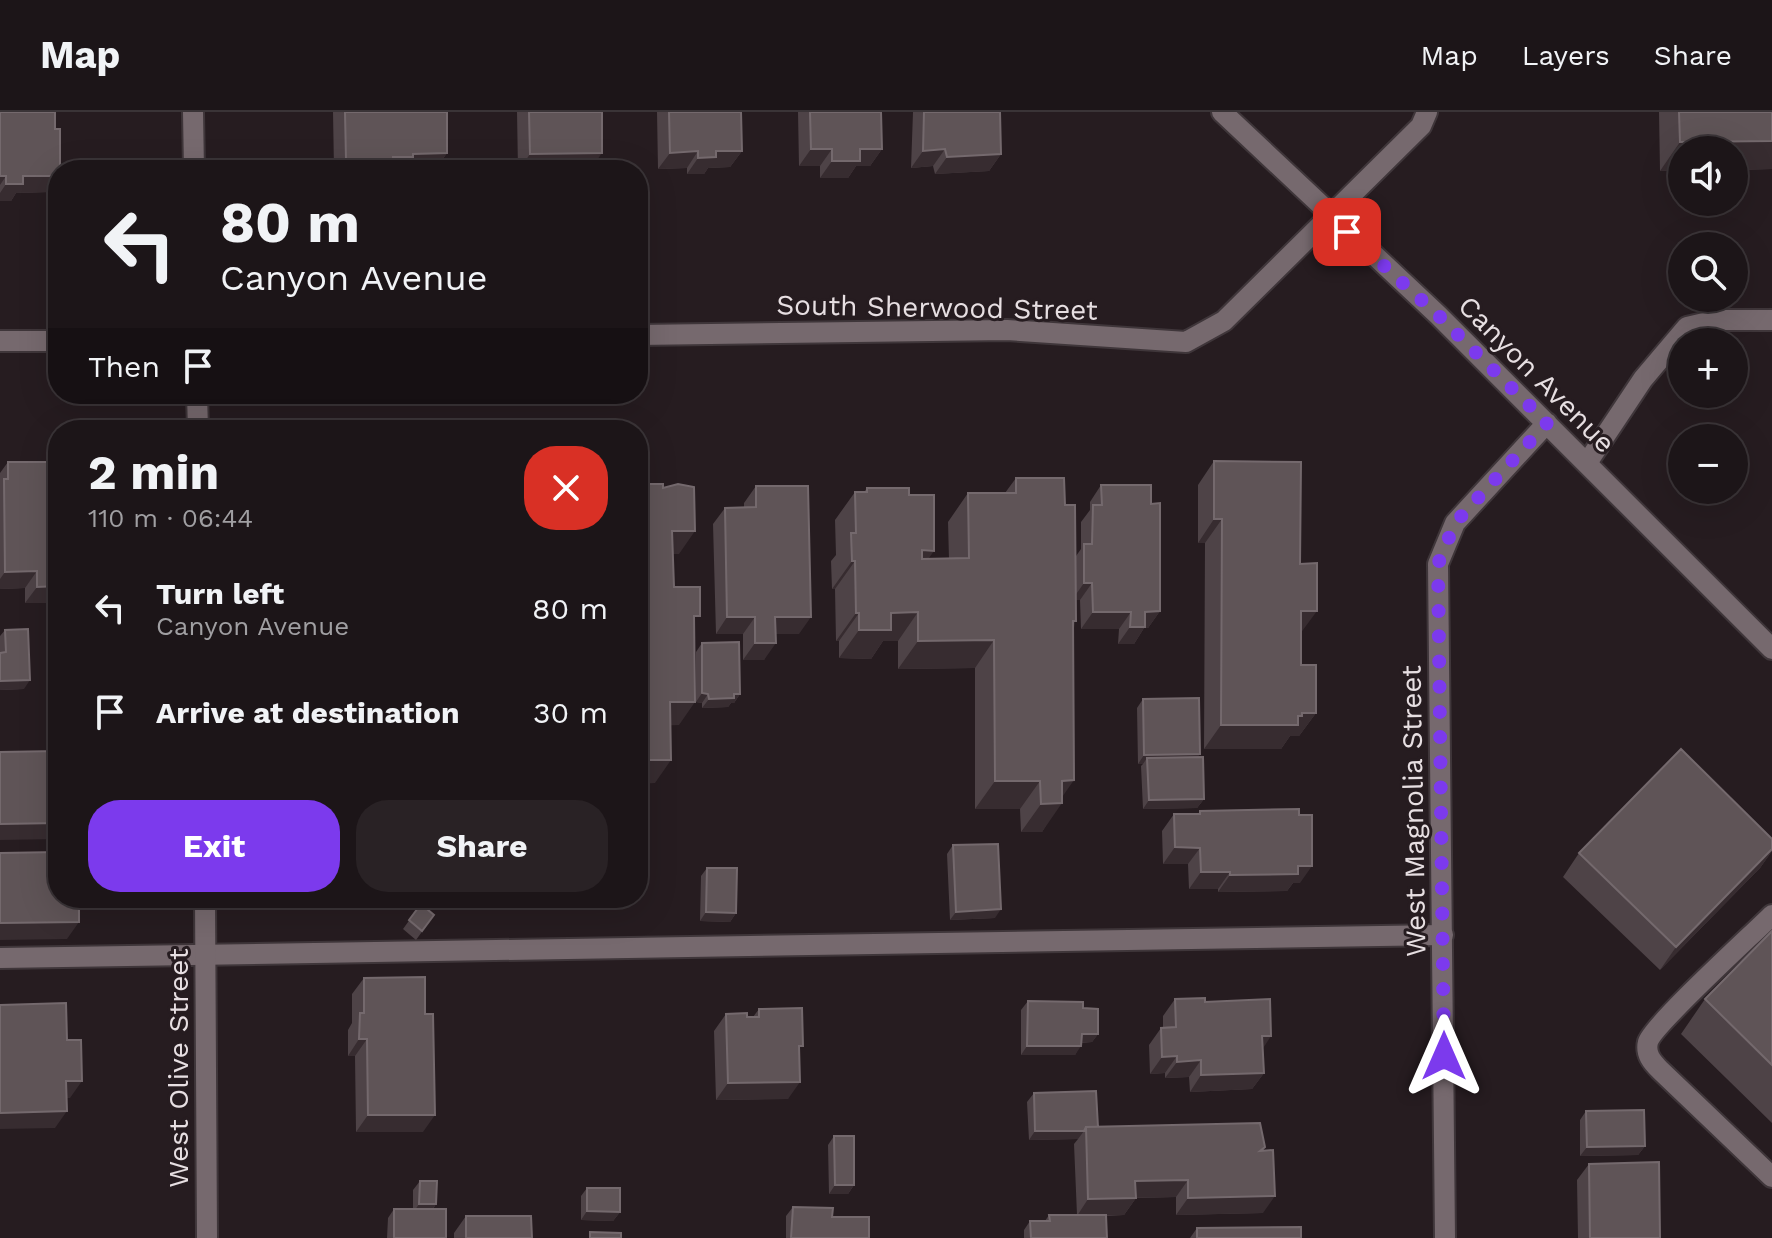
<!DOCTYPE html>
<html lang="en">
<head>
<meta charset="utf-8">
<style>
	:root { --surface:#1c1518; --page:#292225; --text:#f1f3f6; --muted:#a09fa2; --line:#3a3437; --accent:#7c3aed }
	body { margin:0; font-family:"Work Sans",sans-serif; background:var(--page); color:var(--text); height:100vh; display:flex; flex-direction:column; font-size:30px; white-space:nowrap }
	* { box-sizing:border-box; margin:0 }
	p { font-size:26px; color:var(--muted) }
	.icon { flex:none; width:44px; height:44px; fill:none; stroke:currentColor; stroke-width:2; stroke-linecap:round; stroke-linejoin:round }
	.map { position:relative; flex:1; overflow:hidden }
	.panel { position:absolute; left:48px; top:308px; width:600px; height:488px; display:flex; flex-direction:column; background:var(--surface); border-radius:32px; box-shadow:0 8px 32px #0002,0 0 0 2px var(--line) }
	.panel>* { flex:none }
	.top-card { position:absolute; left:48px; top:48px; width:600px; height:244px; border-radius:32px; box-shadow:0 8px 32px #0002,0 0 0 2px var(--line); background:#1c1518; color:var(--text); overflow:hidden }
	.fabs { position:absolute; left:1668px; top:24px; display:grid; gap:16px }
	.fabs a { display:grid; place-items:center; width:80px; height:80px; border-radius:50%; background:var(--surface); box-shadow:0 8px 32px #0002,0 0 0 2px var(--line); font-size:40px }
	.pin { position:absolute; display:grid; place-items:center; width:68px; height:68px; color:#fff; margin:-34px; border-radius:16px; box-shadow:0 4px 12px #0006 }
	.me { position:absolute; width:88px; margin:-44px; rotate:0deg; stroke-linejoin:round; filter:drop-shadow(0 0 6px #0008) }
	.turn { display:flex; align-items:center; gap:28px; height:168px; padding:0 40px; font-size:36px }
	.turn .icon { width:104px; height:104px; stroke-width:2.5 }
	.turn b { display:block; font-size:56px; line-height:68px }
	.then { display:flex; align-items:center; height:76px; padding:0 40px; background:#0003; gap:16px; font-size:30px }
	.round { display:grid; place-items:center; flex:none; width:84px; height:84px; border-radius:32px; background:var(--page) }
	.overview { display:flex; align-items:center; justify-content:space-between; height:136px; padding:0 40px }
	h1 { font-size:48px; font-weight:700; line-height:60px }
	.button { display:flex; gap:16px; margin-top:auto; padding:16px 40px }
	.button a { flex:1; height:92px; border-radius:32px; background:var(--accent); color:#fff; font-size:32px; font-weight:700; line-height:92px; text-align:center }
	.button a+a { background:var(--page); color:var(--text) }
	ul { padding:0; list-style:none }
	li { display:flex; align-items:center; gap:24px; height:104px; padding:0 40px }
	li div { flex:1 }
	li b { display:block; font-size:30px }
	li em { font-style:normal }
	header { display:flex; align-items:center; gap:48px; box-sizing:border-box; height:112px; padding:0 40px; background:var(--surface); border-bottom:2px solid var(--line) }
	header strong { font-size:38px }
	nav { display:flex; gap:44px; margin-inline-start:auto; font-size:28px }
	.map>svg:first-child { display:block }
</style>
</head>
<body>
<header>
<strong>Map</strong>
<nav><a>Map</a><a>Layers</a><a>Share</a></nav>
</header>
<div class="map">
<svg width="1772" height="1126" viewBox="0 0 1772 1126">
	<rect width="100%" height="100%" fill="#261c20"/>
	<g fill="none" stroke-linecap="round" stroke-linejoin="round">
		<defs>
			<path id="lane" d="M1587,351L1643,267L1687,215L1717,208H1772
				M1772,803C1753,822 1653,913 1648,930C1645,942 1652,950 1660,958L1772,1065
				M0,846L1443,823"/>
			<path id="street" d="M193,0L194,58
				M1222,0L1438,203L1772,537
				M638,223L1007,218L1186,230L1224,209L1421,14L1427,0
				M0,229H58
				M197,282L198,318
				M205,786L207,1126
				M1445,1126L1438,452L1455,411L1547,311"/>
		</defs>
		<use href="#lane" stroke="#3f363a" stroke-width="24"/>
		<use href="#street" stroke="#3f363a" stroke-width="24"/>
		<use href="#lane" stroke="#76696e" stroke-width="20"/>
		<use href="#street" stroke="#76696e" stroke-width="20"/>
	</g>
	<path fill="#4e4347" d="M0,0L49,80L16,81L11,89H0Z
		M333,0H447V41L435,58H334Z
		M517,0H602L590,58H518Z
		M657,0H741L742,39L730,55L708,56L704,62H687V56L658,57Z
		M798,0H881L882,37L870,54H856L848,66H820V54H799Z
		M913,0H1000L1001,42L989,59L935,62L933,54L911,56Z
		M1659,0H1772V57L1734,58L1682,38V58L1660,59Z
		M1214,349L1300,452L1301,553L1316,601L1299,624H1290L1281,637H1204L1205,431H1198V373Z
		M8,350H58V491H25V476L0,477V361Z
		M1016,366L1065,393L1076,444L1081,437V410L1090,398V390L1101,373L1151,392L1160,499L1148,516H1144L1134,532H1118L1119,517H1081L1080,488H1076L1062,686L1042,720H1021L1020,697H975V556L898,557V529H883L871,547L839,546V529H836L835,477H832L831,449L836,443L835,408L855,380H864L867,376L909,383L928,447H949L948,410L968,381H1005Z
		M756,374L799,522H776L764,548H743V522H716L713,412L725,396L744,395V391Z
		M5,518L24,577L0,578V524Z
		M702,531L740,582L734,591H731L728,595L702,596V591L696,590V540Z
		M1143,587L1198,645L1204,687L1197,696L1143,697L1141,654L1143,652H1138L1137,596Z
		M1200,699L1300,771H1293L1287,779L1218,780V777H1189L1188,752H1163L1162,719L1174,702H1198Z
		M1772,727V739L1760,756L1660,858L1563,765L1579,741Z
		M953,733L995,806L950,808L947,742Z
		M707,756L736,801L730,810L700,809L701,764Z
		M421,792L434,803L416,828L403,817Z
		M1772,819V1011L1681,922L1705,887Z
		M364,866L423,1020H356L355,944H348V918L352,911V882Z
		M1175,887L1205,890L1263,936L1264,961L1252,977L1190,980L1189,965L1165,966V961L1150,962L1149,933L1161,916H1163V904Z
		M1028,889L1083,896L1098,922L1092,930L1081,931L1075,943H1021V898Z
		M759,897L799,939L788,987L716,988L714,919L726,902L753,905Z
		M1034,981L1098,1015L1265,1035L1263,1039V1101L1176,1103V1085L1136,1086L1124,1103L1106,1104L1107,1126H1024V1118L1030,1109H1045L1049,1103H1077L1074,1032L1078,1027L1029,1028L1027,990Z
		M1586,999L1645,1034L1638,1043L1580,1044V1008Z
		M834,1024L854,1073L848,1082H829L828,1033Z
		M1589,1052L1660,1126H1578L1577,1068Z
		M420,1069L436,1092L433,1097L446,1126H387L388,1106L394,1097H413V1078Z
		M587,1076L620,1100L613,1109L581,1108V1084Z
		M793,1095L832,1105L869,1126H786V1104Z
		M466,1104L532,1126H454V1121Z
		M1197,1116L1301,1126H1190Z"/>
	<path fill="#372c30" d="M1772,29V57L1734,58V38H1682V58L1660,59L1680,30Z
		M811,37H832L820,54H799Z
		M860,37H882L870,54H856L848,66H820L832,49Z
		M945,37L933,54L911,56L923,39Z
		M698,39L687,56L658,57L670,41Z
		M716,39H742L730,55L708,56L704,62H687L698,46Z
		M447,41L435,58H384L393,45L413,42Z
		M602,41L590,58H519L530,42Z
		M1001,42L989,59L935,62L947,45Z
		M346,47H364L356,58H338Z
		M0,64H6L0,73Z
		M23,64H58V67L49,80L16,81L11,89H0V81L6,72Z
		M1214,407H1222L1205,431H1198Z
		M672,419H695L679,442H655Z
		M922,438L934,439L914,467Z
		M852,449H855L835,477H832Z
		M37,459L25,476L0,477V467L5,460Z
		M1084,471H1092L1080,488H1072Z
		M58,474V491H25L37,475Z
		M1160,499L1148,516H1144L1134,532H1118L1130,515L1145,500Z
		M1301,499H1317L1300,522Z
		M918,500L898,529H883L871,547L839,546L859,518L891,501Z
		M1093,500H1131L1119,517H1081Z
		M856,501H859L839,529H836Z
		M727,505H755L743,522H716Z
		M775,505H811L799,522H764Z
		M994,528L975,556L898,557L918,529Z
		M755,531H776L764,548H743Z
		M30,568L24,577L0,578V569Z
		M702,581L708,582L702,591L696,590Z
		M734,582H740L734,591H731L728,595L702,596L709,587Z
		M670,590H695L679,613L654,614Z
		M1302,601H1316L1299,624H1290L1281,637H1204L1221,613L1298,604Z
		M1200,642L1194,651L1147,646L1143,652H1138L1144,643Z
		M638,648H671L655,671L638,672Z
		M1074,668L1058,691H1062L1042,720H1021L1041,692L1062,669Z
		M995,669H1040L1020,697H975Z
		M1204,687L1197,696L1143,697L1149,688Z
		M58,711V727L0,728V712Z
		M1175,735L1200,736L1188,752H1163Z
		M1772,737V739L1760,756L1660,858L1676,835Z
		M1298,754H1312L1300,771H1293L1287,779L1218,780L1230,763Z
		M1201,760H1230L1218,777H1189Z
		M457,786H508L504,791L453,792Z
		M1001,797L995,806L950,808L956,800Z
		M706,800L736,801L730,810L700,809Z
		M79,810L67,827L0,828V811Z
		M1082,922H1098L1092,930L1075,931Z
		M1262,924H1271L1260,941Z
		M359,927H367L355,944H348Z
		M1027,934H1081L1075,943H1021Z
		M1177,944L1165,961L1150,962L1162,945Z
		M1201,948L1189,965L1165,966L1177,950Z
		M1264,961L1252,977L1190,980L1201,963Z
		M66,969H82L70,986H55Z
		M800,970L788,987L716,988L728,971Z
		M67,999L55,1016L0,1017V1001Z
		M368,1003H435L423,1020H356Z
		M1035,1019H1084L1078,1027L1029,1028Z
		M1645,1034L1638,1043L1580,1044L1587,1035Z
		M1188,1068L1176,1085L1123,1086L1135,1069Z
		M835,1073H854L848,1082H829Z
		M1275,1084L1263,1101L1176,1103L1188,1086Z
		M1136,1086L1124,1103L1077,1104L1088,1087Z
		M419,1092H436L430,1101H413Z
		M587,1099L620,1100L613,1109L581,1108Z"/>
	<path fill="#5f5457" stroke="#74696d" stroke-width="2" d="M0,0H55V17H60V58H58V64H23V72H6V64H0Z
		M345,0H447V41L413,42V45H393V58H364V47H346Z
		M529,0H602V41L530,42Z
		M669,0H741L742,39H716V45L698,46V39L670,41Z
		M810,0H881L882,37H860V49H832V37H811Z
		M924,0H1000L1001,42L947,45L945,37L923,39Z
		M1679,0H1772V29L1680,30Z
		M1214,349L1301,350L1300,452L1317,451V499H1301V553H1316V601H1302V604H1298V613H1221L1222,407H1214Z
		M8,350H58V474L37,475V459L5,460L4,367H8Z
		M1016,366H1064L1065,393H1075L1076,509H1073L1074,668L1062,669V691L1041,692L1040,669H995L994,528L918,529V500L891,501V518H859V501H856L855,449H852L851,421H856L855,380H867V376H909V383H934V439L922,438V447L969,446L968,381H1016Z
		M639,372H663V376L678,372L694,375L695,419H672L674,475H700V504H694L695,590H670L671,648H638V378L639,377Z
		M1101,373H1151V392L1160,391V499L1145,500V515H1130L1131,500H1093L1092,471H1084V432H1092L1093,393H1102Z
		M756,374H808L811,505H775L776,531H755V505H727L725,396L756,395Z
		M28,517L30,568L0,569V541L6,540L5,518Z
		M739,530L740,582H734V586L709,587L708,582L702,581V531Z
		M1199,586L1200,642L1144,643L1143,587Z
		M1681,637L1772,727V737L1676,835L1579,741Z
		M58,639V711L0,712V640Z
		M1203,645L1204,687L1149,688L1147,646Z
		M1299,697V703H1312V754H1298V762L1230,763V760H1201L1200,736L1175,735L1174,702H1200V699Z
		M998,732L1001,797L956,800L953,733Z
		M58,740V786H79V810L0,811V741Z
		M707,756H737L736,801L706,800Z
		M421,792L434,803L422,819L409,808Z
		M1772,819V953L1705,887Z
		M425,865V902H433L435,1003H368L367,927H359L360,901H364V866Z
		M1205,886V890L1270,887L1271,924H1262L1264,961L1201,963V948L1177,950V944L1162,945L1161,916L1176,915L1175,887Z
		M1028,889L1083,890V896L1098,897V922H1082L1081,934H1027Z
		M66,891L67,928H81L82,969H66L67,999L0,1001V893Z
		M802,896L803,934H799L800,970L728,971L726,902L747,901V905H759V897Z
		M1096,979L1098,1015H1086L1084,1019H1035L1034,981Z
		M1644,998L1645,1034L1587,1035L1586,999Z
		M1260,1011L1265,1035L1260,1039L1273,1038L1275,1084L1188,1086V1068L1135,1069L1136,1086L1088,1087L1086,1015Z
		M834,1024H854V1073H835Z
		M1659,1050L1660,1126H1590L1589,1052Z
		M420,1069H437L436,1092H419Z
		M587,1076H620V1100L587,1099Z
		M793,1095L833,1096L832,1105H869V1126H791Z
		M394,1097H446V1126H394Z
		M1049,1103H1106L1107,1126H1031L1030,1109H1050Z
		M466,1104H531L532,1126H466Z
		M1301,1115V1126H1197V1116Z
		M590,1120L621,1121V1126H590Z"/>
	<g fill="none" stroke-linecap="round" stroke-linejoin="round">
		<path stroke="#7c3aed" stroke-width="14" stroke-dasharray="0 25.2" d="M1347,120L1438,203L1547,311L1455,411L1438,452L1444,944"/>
	</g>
	<g text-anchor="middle" stroke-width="6" stroke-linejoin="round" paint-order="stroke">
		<g font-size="28" fill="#e7dfe2" stroke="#261c20">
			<text transform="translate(937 195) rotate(1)" y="10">South Sherwood Street</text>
			<text transform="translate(1537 262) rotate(45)" y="10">Canyon Avenue</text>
			<text transform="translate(1413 699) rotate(-91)" y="10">West Magnolia Street</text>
			<text transform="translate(178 956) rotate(-90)" y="10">West Olive Street</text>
		</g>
	</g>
</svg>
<div class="fabs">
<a><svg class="icon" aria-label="sound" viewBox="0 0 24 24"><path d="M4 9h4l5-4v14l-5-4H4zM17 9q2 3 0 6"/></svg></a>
<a><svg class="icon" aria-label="search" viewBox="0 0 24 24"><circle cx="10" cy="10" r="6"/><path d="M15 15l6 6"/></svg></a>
<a>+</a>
<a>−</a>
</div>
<div class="pin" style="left:1347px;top:120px;background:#d93025"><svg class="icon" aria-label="arrive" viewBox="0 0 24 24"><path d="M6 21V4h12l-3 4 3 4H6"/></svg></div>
<svg class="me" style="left:1444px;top:944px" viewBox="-20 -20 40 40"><path d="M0-17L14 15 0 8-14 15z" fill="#7c3aed" stroke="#fff" stroke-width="4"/></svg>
<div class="top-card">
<div class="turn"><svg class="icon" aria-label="left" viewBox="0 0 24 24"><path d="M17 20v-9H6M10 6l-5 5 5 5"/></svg><div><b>80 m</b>Canyon Avenue</div></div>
<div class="then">Then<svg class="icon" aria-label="arrive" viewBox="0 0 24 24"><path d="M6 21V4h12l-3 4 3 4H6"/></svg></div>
</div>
<section class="panel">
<div class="overview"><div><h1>2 min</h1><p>110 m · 06:44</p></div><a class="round" style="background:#d93025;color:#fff"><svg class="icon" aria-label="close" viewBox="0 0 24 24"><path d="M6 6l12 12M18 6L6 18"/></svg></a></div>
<ul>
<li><svg class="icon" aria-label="left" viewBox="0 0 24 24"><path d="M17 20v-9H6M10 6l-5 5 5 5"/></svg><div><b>Turn left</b><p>Canyon Avenue</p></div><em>80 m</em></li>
<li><svg class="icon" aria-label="arrive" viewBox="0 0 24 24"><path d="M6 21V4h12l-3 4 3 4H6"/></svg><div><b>Arrive at destination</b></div><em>30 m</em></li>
</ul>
<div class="button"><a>Exit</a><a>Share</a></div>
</section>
</div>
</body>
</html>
